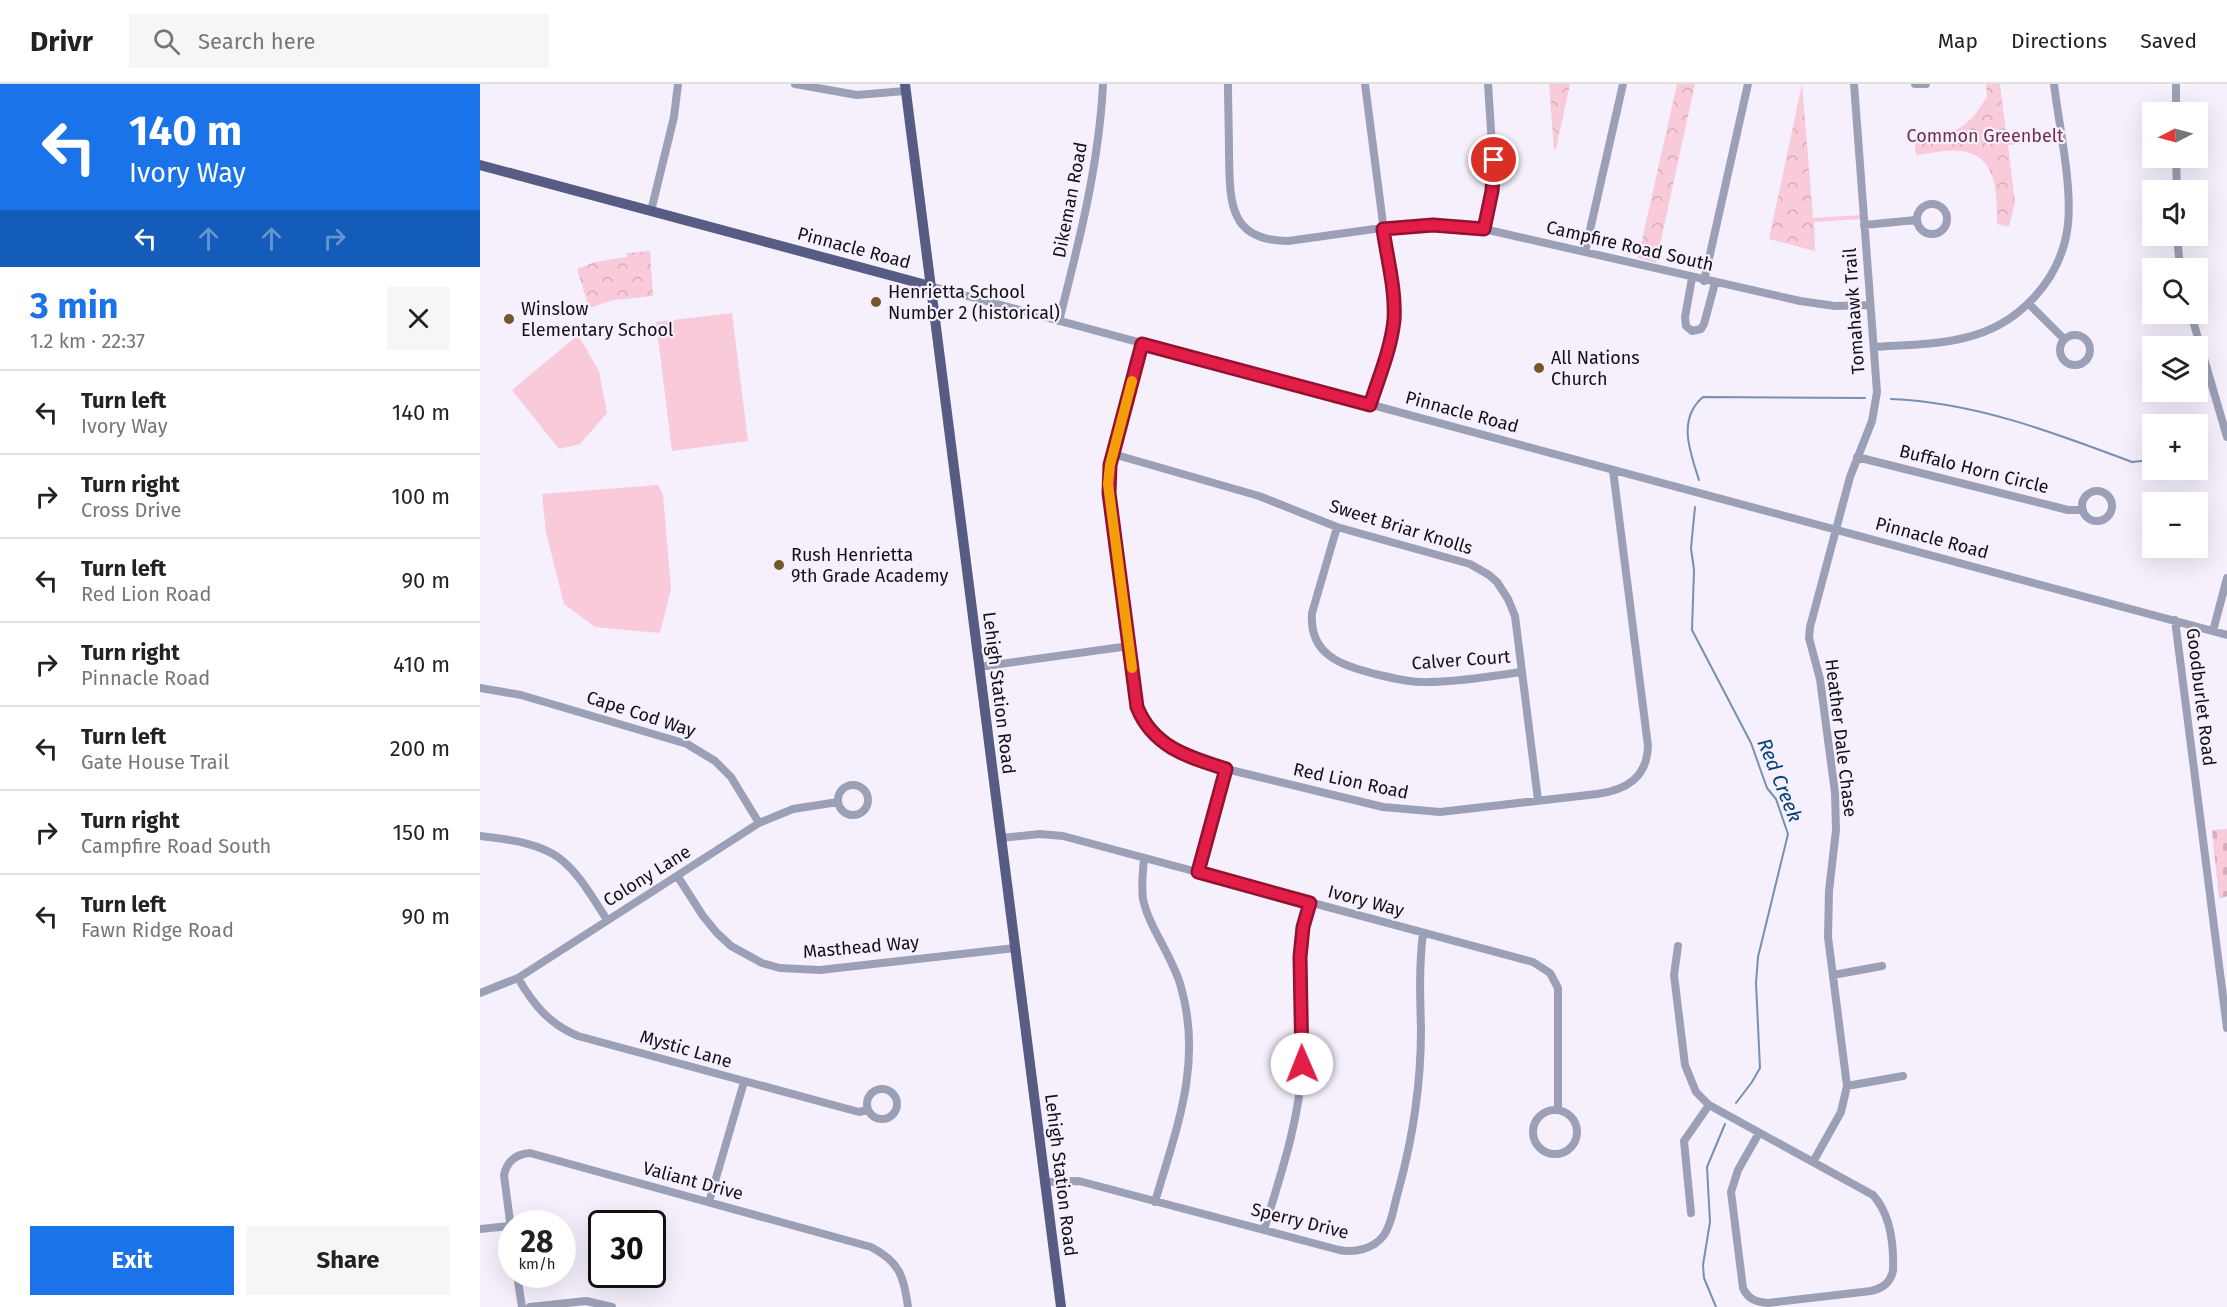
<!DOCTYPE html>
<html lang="en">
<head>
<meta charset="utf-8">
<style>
	:root { --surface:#fff; --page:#f6f6f6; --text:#222; --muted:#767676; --line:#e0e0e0; --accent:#1a73e8 }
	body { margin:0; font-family:"Fira Sans",sans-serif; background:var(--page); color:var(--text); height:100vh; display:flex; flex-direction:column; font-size:22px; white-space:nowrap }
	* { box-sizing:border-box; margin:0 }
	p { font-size:20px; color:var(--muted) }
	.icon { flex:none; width:33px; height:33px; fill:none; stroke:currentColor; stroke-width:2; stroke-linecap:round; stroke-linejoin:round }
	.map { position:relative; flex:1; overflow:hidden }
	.sheet { display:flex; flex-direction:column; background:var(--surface); width:480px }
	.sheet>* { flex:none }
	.hud { background:#1a73e8; color:#fff; overflow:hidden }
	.needle { width:39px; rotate:264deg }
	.controls { position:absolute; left:1662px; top:18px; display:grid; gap:12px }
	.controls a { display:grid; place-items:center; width:66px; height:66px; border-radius:0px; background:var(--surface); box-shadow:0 6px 24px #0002; font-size:30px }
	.speed { position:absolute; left:18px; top:1126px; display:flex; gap:12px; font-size:30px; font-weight:700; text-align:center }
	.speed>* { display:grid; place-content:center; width:78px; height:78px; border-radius:50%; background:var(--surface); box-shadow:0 6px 24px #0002; line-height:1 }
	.speed small { font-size:15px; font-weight:400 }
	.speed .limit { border:3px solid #111; border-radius:9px; background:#fff; color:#111 }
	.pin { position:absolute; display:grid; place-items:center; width:51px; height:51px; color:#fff; margin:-26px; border:3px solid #fff; border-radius:50%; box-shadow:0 2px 6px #0007 }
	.me { position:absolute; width:66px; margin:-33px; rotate:359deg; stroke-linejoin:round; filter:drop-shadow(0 0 4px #0008) }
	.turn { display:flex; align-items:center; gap:21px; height:126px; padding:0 30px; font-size:27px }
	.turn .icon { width:78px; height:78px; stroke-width:2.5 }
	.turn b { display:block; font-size:42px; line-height:51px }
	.lanes { display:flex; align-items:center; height:57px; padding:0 30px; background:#0003; justify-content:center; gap:30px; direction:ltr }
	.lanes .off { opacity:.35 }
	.round { display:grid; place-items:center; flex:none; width:63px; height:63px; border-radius:0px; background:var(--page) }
	.summary { display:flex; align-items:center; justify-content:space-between; height:102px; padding:0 30px }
	h1 { font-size:36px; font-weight:700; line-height:45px; color:var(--accent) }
	.primary-button { display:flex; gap:12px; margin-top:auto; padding:12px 30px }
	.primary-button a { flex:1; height:69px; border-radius:0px; background:var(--accent); color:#fff; font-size:24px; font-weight:700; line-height:69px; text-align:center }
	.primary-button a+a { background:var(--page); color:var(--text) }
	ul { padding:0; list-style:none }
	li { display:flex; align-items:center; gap:18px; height:84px; padding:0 30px; border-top:2px solid var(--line) }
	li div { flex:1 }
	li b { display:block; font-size:22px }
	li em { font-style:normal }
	header { display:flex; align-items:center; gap:36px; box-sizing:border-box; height:84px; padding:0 30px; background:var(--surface); border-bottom:2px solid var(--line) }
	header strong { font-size:28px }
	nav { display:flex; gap:33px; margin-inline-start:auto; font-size:21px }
	.search { width:420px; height:54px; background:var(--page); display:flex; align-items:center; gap:15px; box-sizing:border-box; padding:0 21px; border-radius:0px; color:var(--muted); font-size:22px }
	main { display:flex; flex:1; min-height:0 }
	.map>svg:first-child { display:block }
</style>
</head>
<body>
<header>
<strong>Drivr</strong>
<div class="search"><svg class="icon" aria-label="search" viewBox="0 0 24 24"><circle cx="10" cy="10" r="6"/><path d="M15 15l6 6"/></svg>Search here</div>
<nav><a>Map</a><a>Directions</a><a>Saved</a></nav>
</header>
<main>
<section class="sheet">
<div class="hud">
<div class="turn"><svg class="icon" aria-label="left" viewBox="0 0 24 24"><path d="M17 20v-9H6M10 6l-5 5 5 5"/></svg><div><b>140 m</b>Ivory Way</div></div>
<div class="lanes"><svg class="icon" aria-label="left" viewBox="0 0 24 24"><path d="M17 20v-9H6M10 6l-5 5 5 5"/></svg><svg class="icon off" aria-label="ahead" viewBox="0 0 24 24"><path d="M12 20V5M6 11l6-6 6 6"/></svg><svg class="icon off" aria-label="ahead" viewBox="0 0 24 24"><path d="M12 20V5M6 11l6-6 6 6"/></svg><svg class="icon off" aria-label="right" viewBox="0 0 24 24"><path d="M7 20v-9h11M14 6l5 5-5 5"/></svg></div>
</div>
<div class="summary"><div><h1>3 min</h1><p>1.2 km · 22:37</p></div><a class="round"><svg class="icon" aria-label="close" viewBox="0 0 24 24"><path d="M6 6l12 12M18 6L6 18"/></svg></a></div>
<ul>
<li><svg class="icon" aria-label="left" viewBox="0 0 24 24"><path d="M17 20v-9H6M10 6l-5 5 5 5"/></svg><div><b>Turn left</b><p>Ivory Way</p></div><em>140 m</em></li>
<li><svg class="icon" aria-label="right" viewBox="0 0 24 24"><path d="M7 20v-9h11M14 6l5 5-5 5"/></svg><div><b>Turn right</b><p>Cross Drive</p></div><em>100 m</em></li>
<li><svg class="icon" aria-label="left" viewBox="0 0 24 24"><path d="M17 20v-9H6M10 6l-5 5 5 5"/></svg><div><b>Turn left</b><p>Red Lion Road</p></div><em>90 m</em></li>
<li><svg class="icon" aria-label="right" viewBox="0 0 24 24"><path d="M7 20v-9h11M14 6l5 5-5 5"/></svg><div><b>Turn right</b><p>Pinnacle Road</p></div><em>410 m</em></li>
<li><svg class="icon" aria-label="left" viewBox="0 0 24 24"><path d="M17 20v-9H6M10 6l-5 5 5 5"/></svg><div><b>Turn left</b><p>Gate House Trail</p></div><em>200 m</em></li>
<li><svg class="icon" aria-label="right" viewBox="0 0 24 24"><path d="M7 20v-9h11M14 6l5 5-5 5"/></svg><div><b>Turn right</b><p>Campfire Road South</p></div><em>150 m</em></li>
<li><svg class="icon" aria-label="left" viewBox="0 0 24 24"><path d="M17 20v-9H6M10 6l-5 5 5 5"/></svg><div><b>Turn left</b><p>Fawn Ridge Road</p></div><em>90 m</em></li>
</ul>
<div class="primary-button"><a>Exit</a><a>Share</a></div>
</section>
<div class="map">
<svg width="1747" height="1223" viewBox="0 0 1747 1223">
	<defs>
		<pattern id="cemetery-stones" width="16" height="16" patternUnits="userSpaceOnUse" patternTransform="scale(1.5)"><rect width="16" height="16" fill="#f8cada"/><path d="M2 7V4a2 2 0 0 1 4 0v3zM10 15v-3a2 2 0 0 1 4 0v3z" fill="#d4acba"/></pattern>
		<pattern id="park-crowns" width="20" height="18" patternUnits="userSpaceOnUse" patternTransform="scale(1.5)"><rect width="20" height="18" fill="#f8cada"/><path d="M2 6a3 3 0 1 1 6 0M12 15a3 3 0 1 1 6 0" fill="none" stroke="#d4acba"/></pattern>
	</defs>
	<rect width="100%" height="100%" fill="#f5f0fc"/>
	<path fill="url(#cemetery-stones)" d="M1747,745V812L1739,815L1732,746Z"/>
	<path fill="url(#park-crowns)" d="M1069,0H1090L1076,65L1074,66Z
		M1197,0H1215L1176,179L1158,174Z
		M1322,0L1333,134L1381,131V135L1334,138L1335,167L1289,155Z
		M1506,0H1520L1527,56L1576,51L1577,55L1528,61L1535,118L1529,143L1517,140C1517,112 1518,72 1482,67C1467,65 1451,69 1436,71L1434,55L1470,49L1483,42L1494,32L1507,13Z
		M170,167L173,212L134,216L109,224L97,185L115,178L147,173V169Z"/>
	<path fill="#f8cada" d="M252,229L268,357L192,367L176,238Z
		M98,251L119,287L127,329L100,360L79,365L32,306Z
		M178,401L183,411L191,504L180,549L115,543L84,520L66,448L62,410Z"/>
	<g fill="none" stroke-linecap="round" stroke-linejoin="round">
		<path stroke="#7690b2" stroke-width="2" d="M1411,315C1494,318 1575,349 1652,378L1672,376
			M1219,396C1210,368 1197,335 1223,313L1385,314
			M1215,423L1211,464L1214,486L1212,546L1271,659L1287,704L1296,715L1308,750L1278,873L1276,899L1280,984L1272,998L1256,1019
			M1236,1223L1224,1194L1223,1181L1230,1138L1227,1083L1245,1040"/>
		<path stroke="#9ca0b7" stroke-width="8" d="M315,0L377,11L425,7
			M748,0C748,23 749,46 749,70C750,117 748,157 808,157L916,142L953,141L1004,145L1320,217L1355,222L1390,221
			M885,0L914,225L912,247L890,321
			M1435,0H1446
			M1696,0V28
			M1696,74L1697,106
			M1437 135a15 15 0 1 1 30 0a15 15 0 1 1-30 0Z
			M171,127L194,33L198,0
			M1384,141L1436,136
			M1004,145L1010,121L1014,92L1008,0
			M1697,152L1700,184
			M1105,168L1143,0
			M1212,194L1205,233L1206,242L1212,247L1221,245L1224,240L1235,199
			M1224,197L1268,0
			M450,202L1747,551
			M1549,220L1584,255
			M1711,230L1747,353
			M579,237C599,158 619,81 623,0
			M1580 266a15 15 0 1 1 30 0a15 15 0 1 1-30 0Z
			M662,260L630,381L628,400L657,623L671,648L684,660L706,672L746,685L903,723L960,728L1117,710C1146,706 1167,694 1168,662L1133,386
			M1394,263C1424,261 1455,261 1484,254C1538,242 1582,196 1588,140C1592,99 1579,42 1574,0
			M633,370L779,412L857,443L990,480L1009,491L1017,498L1028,515L1035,532L1058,716
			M1377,373L1588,426H1603
			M1602 422a15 15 0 1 1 30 0a15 15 0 1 1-30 0Z
			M857,443L832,529C829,571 861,581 895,590C913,594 931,599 949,598C980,598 1011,592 1042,588
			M1695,536L1747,944
			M1733,547L1747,494
			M499,583L649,562
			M0,604L41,611L207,660L235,677L251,693L279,739
			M358 716a15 15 0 1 1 30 0a15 15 0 1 1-30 0Z
			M0,752C79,761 86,771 127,836
			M521,754L560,750L583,752L1053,878L1070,889L1078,904V1025
			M664,774C663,788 661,801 663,815C669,844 693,873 701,903C723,980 696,1045 675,1118
			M718,788L746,685
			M198,793L223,832L237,849L251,862L282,879L300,884L340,886L535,864
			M1198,862L1194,891L1205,981L1216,1008L1229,1021L1393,1111C1411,1131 1414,1161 1413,1187C1410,1199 1403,1204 1391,1207L1288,1219C1276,1218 1268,1215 1263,1204L1251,1108L1258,1086L1279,1049
			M1353,891L1402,882
			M38,894C53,920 69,940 98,952L379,1028L388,1026
			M0,909L38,894L279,739L313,725L358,718
			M1367,1002L1423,992
			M387 1020a15 15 0 1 1 30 0a15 15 0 1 1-30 0Z
			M1053 1048a22 22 0 1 1 44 0a22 22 0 1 1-44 0Z
			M1333,1078L1361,1028L1367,1002L1348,853L1349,807L1356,746L1355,709L1340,595L1329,554L1330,543L1370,393L1392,337L1397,308L1374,0
			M565,1098L599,1097L859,1166C875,1169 894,1165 904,1151C912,1140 914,1121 918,1108C933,1054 941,1001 941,945C940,912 939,882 943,849
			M229,1118L264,998
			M1211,1129L1204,1057L1229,1021
			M0,1145L30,1142
			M784,1146C800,1092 819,1039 822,982C824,940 815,896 821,854C823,842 826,830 830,819
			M32,1153L24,1091C27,1077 36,1070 50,1069L391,1163C420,1178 424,1193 428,1223
			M37,1191L42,1223
			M50,1223L106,1217L132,1223"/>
		<path stroke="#565c84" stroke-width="10" d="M425,0L581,1223
			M0,81L450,202"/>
	</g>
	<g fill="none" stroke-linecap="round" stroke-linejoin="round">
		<defs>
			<path id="route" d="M822,980L820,873L823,843L830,819L718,788L746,685C708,673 673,663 657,623L629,409L630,381L662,260L890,321C899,293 911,265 914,236C916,206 907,174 903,145L953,141L1004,145L1012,107L1014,76"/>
		</defs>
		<use href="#route" stroke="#92132f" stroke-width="15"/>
		<use href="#route" stroke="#e11d48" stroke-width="10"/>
		<path stroke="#f59e0b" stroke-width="10" d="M652,584L628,400L630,381L652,297"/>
	</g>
	<g fill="#76562c" stroke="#f5f0fc" stroke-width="2">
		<circle cx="396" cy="218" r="6"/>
		<circle cx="29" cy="235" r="6"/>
		<circle cx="1059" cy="284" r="6"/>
		<circle cx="299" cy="481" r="6"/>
	</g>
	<g text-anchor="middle" stroke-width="4.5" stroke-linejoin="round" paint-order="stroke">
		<g font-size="18" fill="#732c4c" stroke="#f5f0fc">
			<text x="1505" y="58">Common Greenbelt</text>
		</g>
		<g font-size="18" fill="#130f19" stroke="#f5f0fc">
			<text transform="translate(590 116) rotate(-79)" y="6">Dikeman Road</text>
			<text transform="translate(1150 162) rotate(13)" y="6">Campfire Road South</text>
			<text transform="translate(374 164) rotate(15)" y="6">Pinnacle Road</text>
			<text transform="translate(1374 227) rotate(-94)" y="6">Tomahawk Trail</text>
			<text transform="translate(982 328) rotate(15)" y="6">Pinnacle Road</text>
			<text transform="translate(1494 385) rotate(14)" y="6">Buffalo Horn Circle</text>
			<text transform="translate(921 443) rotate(17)" y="6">Sweet Briar Knolls</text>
			<text transform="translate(1452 454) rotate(15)" y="6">Pinnacle Road</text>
			<text transform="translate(981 576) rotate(-4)" y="6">Calver Court</text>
			<text transform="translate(519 609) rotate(83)" y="6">Lehigh Station Road</text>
			<text transform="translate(1721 613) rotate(83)" y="6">Goodburlet Road</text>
			<text transform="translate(161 630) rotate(18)" y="6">Cape Cod Way</text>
			<text transform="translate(1361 654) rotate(83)" y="6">Heather Dale Chase</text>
			<text transform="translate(871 697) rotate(12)" y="6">Red Lion Road</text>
			<text transform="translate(167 792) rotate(-32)" y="6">Colony Lane</text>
			<text transform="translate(886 817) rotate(15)" y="6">Ivory Way</text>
			<text transform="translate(381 863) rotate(-5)" y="6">Masthead Way</text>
			<text transform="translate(206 965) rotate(16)" y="6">Mystic Lane</text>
			<text transform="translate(581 1091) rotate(83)" y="6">Lehigh Station Road</text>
			<text transform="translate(213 1097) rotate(15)" y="6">Valiant Drive</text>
			<text transform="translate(820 1137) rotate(14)" y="6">Sperry Drive</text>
		</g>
		<g font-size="18" fill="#130f19" stroke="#f5f0fc" text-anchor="start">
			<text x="408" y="214">Henrietta School<tspan x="408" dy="21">Number 2 (historical)</tspan></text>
			<text x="41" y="231">Winslow<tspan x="41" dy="21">Elementary School</tspan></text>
			<text x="1071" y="280">All Nations<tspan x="1071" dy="21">Church</tspan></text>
			<text x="311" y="477">Rush Henrietta<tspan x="311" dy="21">9th Grade Academy</tspan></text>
		</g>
		<g font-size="20" font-style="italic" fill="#034276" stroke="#f5f0fc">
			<text transform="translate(1300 696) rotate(68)" y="7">Red Creek</text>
		</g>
	</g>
</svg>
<div class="controls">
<a><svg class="needle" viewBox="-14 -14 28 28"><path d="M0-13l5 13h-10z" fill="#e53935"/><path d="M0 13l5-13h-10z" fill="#767676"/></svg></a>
<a><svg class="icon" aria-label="sound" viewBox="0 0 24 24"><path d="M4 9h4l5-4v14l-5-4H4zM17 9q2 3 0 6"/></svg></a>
<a><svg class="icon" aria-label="search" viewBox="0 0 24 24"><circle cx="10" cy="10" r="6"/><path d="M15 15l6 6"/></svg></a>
<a><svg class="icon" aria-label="layers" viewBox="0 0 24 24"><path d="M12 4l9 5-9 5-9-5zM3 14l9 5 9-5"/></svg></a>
<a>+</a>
<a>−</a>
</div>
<div class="speed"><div>28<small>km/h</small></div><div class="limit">30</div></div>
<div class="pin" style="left:1014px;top:76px;background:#d93025"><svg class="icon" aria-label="arrive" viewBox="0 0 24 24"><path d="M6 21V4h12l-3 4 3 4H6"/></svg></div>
<svg class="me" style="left:822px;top:980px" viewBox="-20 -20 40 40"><circle r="19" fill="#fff"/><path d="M0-13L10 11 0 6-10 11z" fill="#e11d48"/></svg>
</div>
</main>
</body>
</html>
